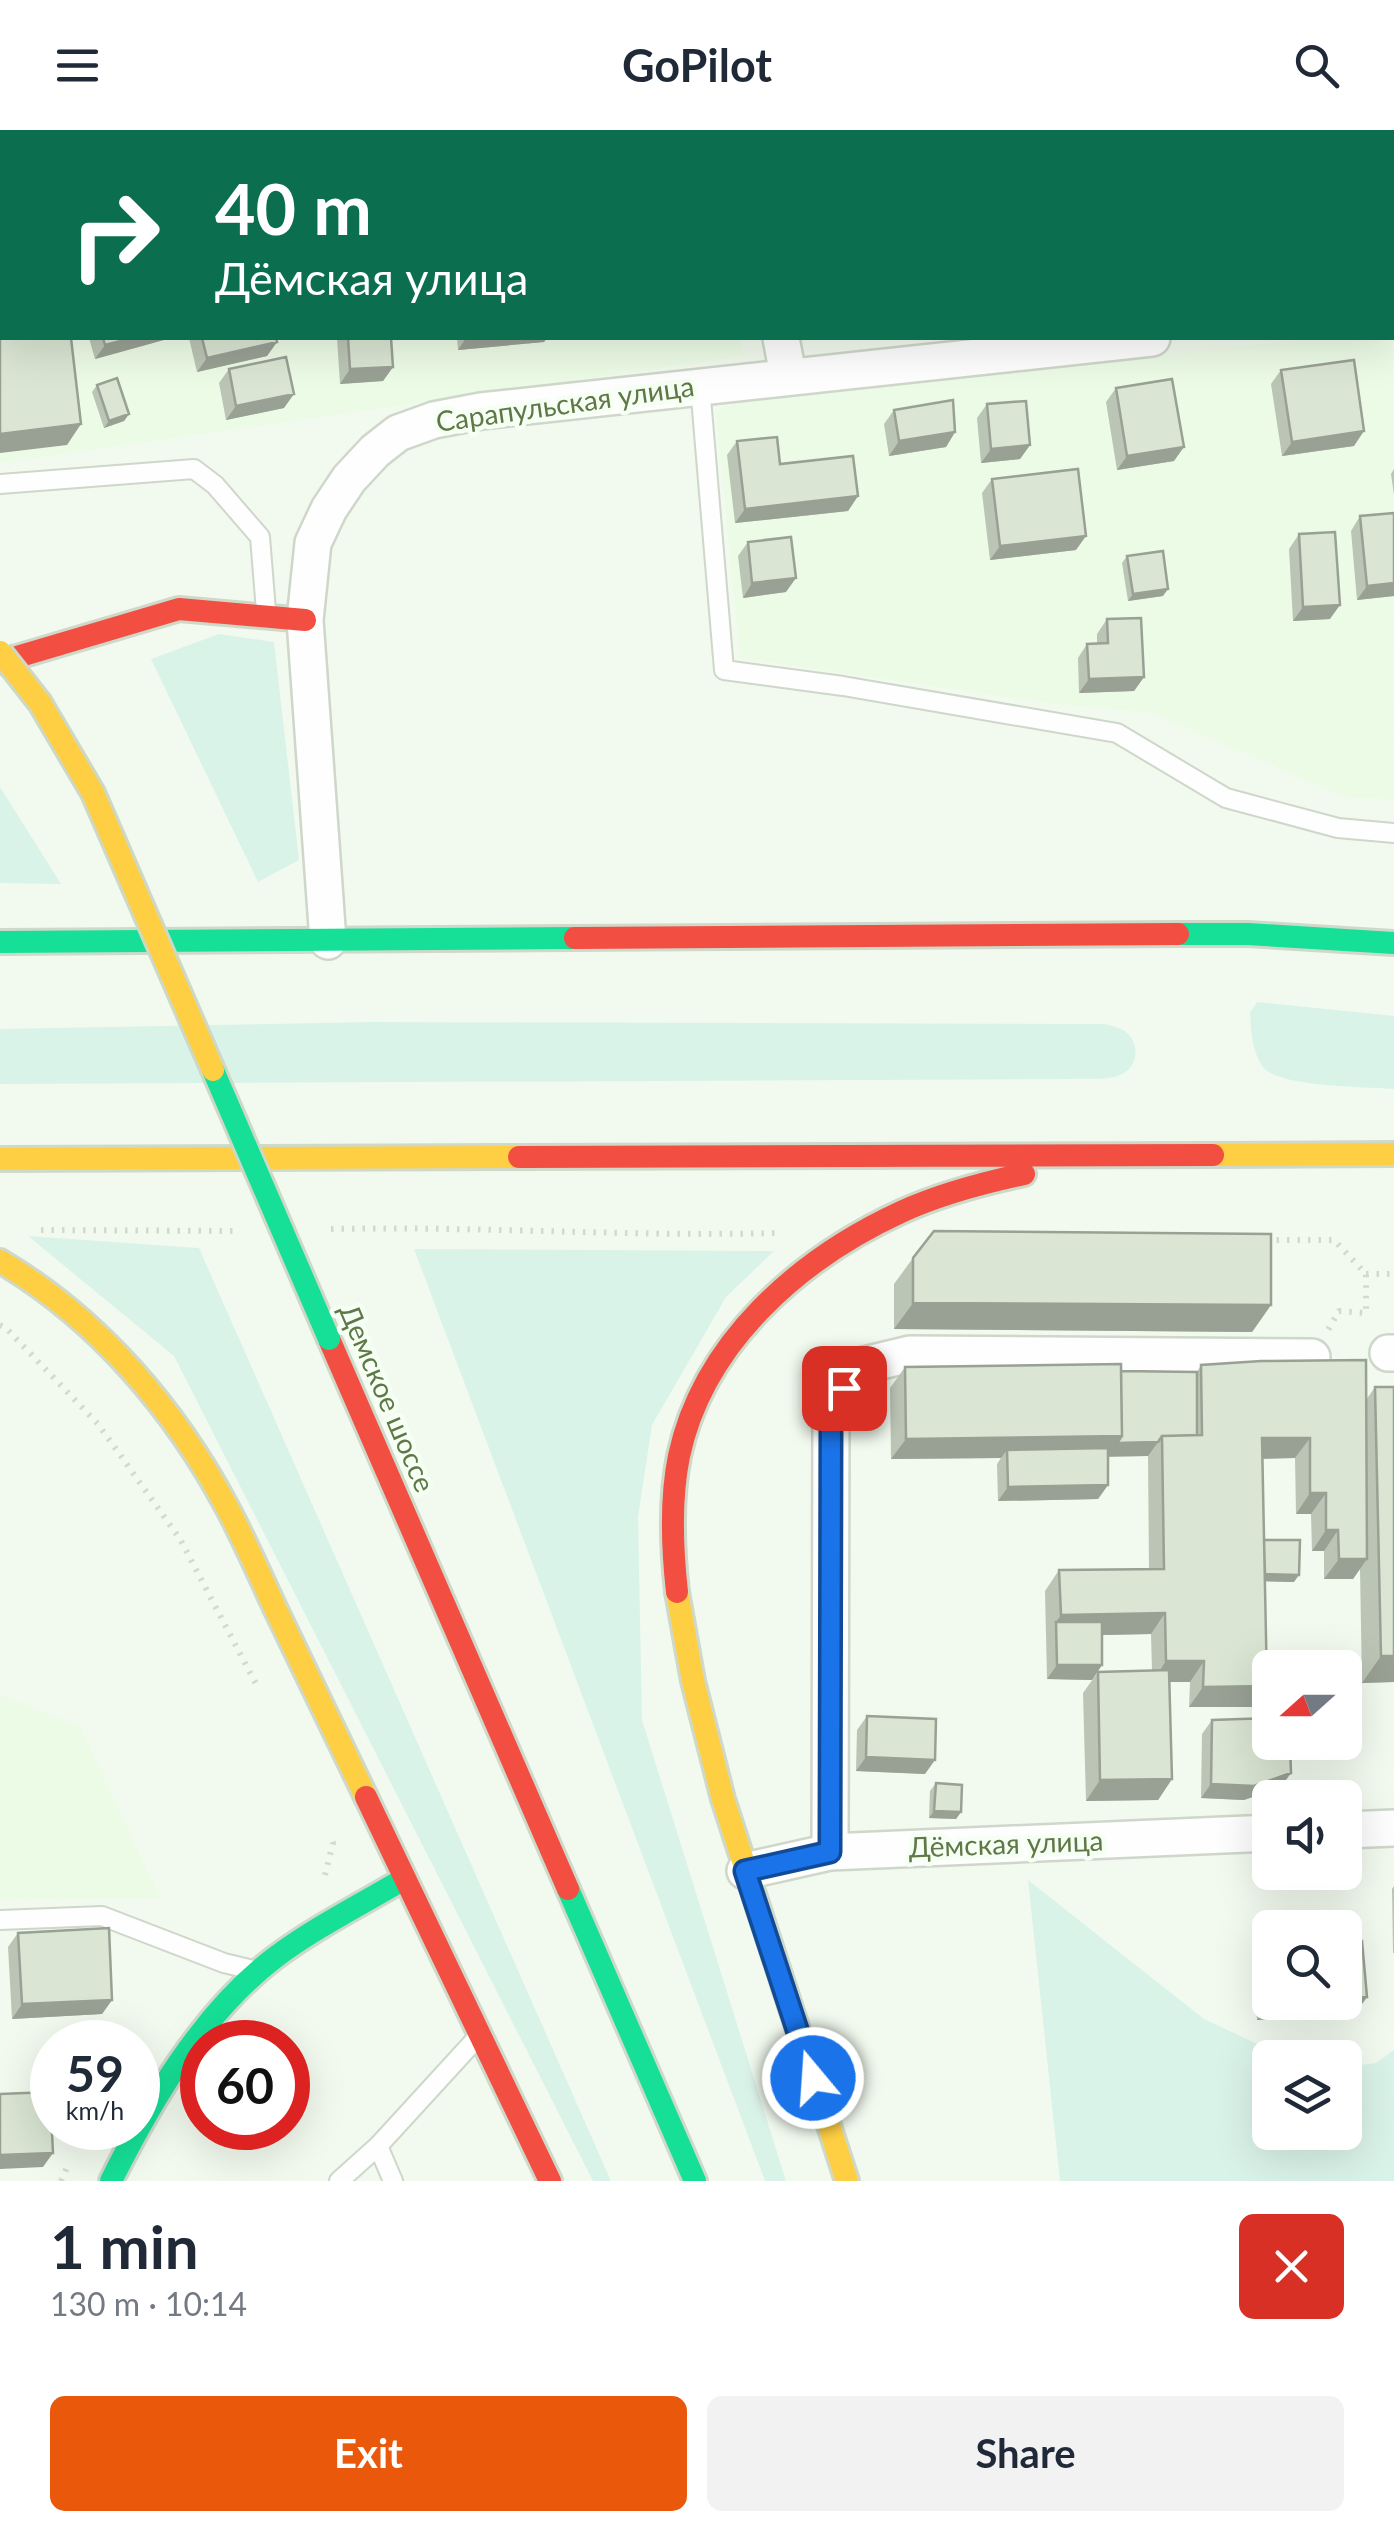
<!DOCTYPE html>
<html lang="en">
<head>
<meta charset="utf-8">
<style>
	:root { --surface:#fff; --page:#f2f2f3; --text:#1f2937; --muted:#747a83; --accent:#ea580c }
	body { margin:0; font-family:Lato,sans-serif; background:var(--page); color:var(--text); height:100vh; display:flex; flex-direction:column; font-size:38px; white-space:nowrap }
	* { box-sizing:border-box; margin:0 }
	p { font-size:32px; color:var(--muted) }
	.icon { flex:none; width:55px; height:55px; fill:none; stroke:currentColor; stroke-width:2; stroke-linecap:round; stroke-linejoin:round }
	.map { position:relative; height:2051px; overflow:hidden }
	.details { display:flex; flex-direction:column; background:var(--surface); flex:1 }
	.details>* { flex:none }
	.hud { position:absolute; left:0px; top:0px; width:1395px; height:210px; box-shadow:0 10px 40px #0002; background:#0b6e4f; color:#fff; overflow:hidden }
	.needle { width:65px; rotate:249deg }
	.controls { position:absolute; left:1252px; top:1520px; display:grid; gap:20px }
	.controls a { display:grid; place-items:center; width:110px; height:110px; border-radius:15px; background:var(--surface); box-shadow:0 10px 40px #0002; font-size:50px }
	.speed { position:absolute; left:30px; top:1890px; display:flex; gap:20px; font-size:50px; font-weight:700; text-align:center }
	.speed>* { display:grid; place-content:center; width:130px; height:130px; border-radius:50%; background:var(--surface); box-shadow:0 10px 40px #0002; line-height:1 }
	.speed small { font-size:25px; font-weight:400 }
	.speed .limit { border:15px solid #d22; background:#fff; color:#111 }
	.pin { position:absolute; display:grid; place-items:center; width:85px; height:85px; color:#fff; margin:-42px; border-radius:20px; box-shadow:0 5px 15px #0006 }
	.me { position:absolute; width:110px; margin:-55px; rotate:342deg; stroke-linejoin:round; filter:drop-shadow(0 0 8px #0008) }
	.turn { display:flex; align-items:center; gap:35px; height:210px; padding:0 50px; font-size:45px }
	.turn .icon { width:130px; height:130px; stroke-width:2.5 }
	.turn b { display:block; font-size:70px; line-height:85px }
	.round { display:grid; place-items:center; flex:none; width:105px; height:105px; border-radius:15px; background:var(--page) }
	.headline { display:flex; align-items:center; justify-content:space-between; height:170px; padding:0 50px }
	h1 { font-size:60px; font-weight:700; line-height:75px }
	.button { display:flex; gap:20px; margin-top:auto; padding:20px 50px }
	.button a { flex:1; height:115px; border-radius:15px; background:var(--accent); color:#fff; font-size:40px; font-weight:700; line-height:115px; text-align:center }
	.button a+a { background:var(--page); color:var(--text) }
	header { display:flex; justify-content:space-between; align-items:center; height:130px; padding:0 50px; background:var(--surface); font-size:45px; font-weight:700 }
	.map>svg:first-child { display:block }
</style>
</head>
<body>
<header><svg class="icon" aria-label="menu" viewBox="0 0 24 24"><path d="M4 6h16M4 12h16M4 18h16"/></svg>GoPilot<svg class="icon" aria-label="search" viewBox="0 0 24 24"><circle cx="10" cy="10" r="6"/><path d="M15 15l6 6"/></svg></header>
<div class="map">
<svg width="1394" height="2051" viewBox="0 0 1394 2051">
	<rect width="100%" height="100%" fill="#f2faef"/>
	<path fill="#ecfbe6" d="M0,0H705V2H2V208H741L744,226L0,333Z
		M758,0H1394V145L1392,2H759Z
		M1393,199L1394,670L1345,667L1153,583L1047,573L740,528L716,284L730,270L1321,208H1392Z
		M0,1565L80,1597L160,1768L0,1769Z"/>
	<path fill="#daf3e9" d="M219,504L274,512L299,730L258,752L151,529Z
		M0,657L61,754L0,753Z
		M1257,872L1394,886V959C1367,957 1277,957 1263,937C1252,922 1251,900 1250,883Z
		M372,892L1105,894C1112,896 1122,898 1127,903C1140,915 1138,936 1122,944C1109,951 1087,948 1073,949L0,954V899Z
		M28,1106L199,1118L611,2051H593L174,1226Z
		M414,1119L774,1121L726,1167L652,1295L638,1387L642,1590L786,2051H765Z
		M1028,1750L1204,1889L1285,1927L1270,1928V2002H1345V1937L1376,1933L1394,1920V2051H1060Z"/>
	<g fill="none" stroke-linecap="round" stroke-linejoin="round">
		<defs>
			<path id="lane" d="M700,256L724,540L843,556L1117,603L1226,668L1338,698L1394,703
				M0,354L194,339L215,355L260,407L266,481
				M0,1790L102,1786L224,1833L253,1840
				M378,2016L393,2051
				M339,2051L378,2016L476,1909"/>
			<path id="street" d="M739,0L740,2
				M285,2L291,0
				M1392,178H1394
				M781,208L788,245
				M328,811L305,490L313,413L329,379L349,349L375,321L398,303L434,290L481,281L1152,208
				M1388,1223H1394
				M1345,1700L1394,1698
				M830,1722L831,1280L856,1237L910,1224L1312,1227
				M745,1741L830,1722L1270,1703"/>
			<path id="fast" d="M1178,804H1248L1394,813
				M0,812L575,808
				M568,1759L695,2051
				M111,2051C151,1971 201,1885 273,1829C314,1798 360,1775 404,1749"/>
			<path id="slow" d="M1213,1025L1394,1024
				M0,1029L519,1027
				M0,1131C98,1189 175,1279 228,1379C246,1413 261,1448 277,1482C307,1544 336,1605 366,1667
				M677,1462L693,1551L723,1669L847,2051"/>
			<path id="jam" d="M0,532L179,479L305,490
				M575,808L1178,804
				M519,1027L1213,1025
				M329,1209L568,1759
				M677,1462C672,1417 670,1370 679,1326C703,1213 799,1129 901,1082C940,1064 982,1053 1024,1044
				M366,1667L550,2051"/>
		</defs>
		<use href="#lane" stroke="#ced7c9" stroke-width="22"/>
		<use href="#street" stroke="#ced7c9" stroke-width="40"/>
		<use href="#fast" stroke="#cfd9c9" stroke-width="28"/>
		<use href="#slow" stroke="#cfd9c9" stroke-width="28"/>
		<use href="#jam" stroke="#cfd9c9" stroke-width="28"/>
		<path stroke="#d2dacb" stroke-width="6" stroke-dasharray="2.5 8" stroke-linecap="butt" d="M331,1099C480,1096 629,1107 779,1103
			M41,1100L234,1101
			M1266,1110H1334L1366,1144V1183L1339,1181L1328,1200
			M1366,1144H1394
			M0,1195L5,1197L98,1294L180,1409L258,1558
			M325,1745L333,1713L331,1709
			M61,2051L68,2035"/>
		<use href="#lane" stroke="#fdfefd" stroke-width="18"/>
		<use href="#street" stroke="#fdfefd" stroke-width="35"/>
		<use href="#fast" stroke="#16e098" stroke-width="22"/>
		<use href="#slow" stroke="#ffcf43" stroke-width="22"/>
		<use href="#jam" stroke="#f24e42" stroke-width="22"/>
		<defs>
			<path id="fast-bridge" d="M213,940L329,1209"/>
			<path id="slow-bridge" d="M0,522L40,573L93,663L213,940"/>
		</defs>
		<use href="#fast-bridge" stroke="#ced8c6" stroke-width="28" stroke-linecap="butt"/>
		<use href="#slow-bridge" stroke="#ced8c6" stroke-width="28" stroke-linecap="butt"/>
		<use href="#fast-bridge" stroke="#16e098" stroke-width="22"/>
		<use href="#slow-bridge" stroke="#ffcf43" stroke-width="22"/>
	</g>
	<path fill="#bbc5b5" d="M1209,0H1303V2H1209Z
		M1394,45V111L1392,102V47Z
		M89,208H171L95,229Z
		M189,208H276L277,212L267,226L197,242Z
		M337,208H391L393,237L383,251L340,254Z
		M457,208H547L544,212L458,220Z
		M229,239L284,278L226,290L219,253Z
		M1281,240L1354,316L1282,326L1271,254Z
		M97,255L129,284L124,291L104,298L92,262Z
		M1116,258L1174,331L1117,340L1106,272Z
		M987,274L1030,315L1020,329L981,333L977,288Z
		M894,280L955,302L946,317L889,326L884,294Z
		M737,311L780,334L858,366L848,381L735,393L727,325Z
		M1394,339V365L1391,344Z
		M992,349L1076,420L990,430L982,363Z
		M1360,386L1394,466L1357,470L1351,401Z
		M1299,404L1330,489L1293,491L1289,419Z
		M748,412L786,462L743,468L738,426Z
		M1127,426L1163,466L1128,471L1122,433Z
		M1107,489L1144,547L1134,561L1079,563L1078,528L1087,514H1097V504Z
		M913,1128L1271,1175L1252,1202L894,1199V1154Z
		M1201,1235L1366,1270L1375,1257L1394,1552L1362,1553L1360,1439L1353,1449H1324V1421H1312L1311,1384H1296L1295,1328L1262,1329L1264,1410L1294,1452L1265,1451L1267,1556L1252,1577H1189L1190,1552H1170L1172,1649L1158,1670L1086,1671L1083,1563L1098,1542L1152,1541L1151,1504L1102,1505V1535L1092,1550L1047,1549L1045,1461L1059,1440L1149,1439L1148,1326L1108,1327V1355L1098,1369L998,1371L997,1334L1001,1328L891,1329L890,1258L905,1237L1197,1242Z
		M867,1586L925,1644L856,1641L857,1600Z
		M1212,1590L1281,1657L1244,1670L1201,1668L1202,1604Z
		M936,1653L961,1682L956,1689L929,1688L930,1661Z
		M1394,1756V1823H1393L1392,1759Z
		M18,1803L112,1870L102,1884L12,1889L8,1817Z
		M1262,1819L1367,1867L1357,1881L1257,1890L1252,1834Z"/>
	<path fill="#99a094" d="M195,0H217L193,2Z
		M132,208H171L95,229L105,215Z
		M466,208H547L544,212L458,220Z
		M277,212L267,226L197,242L207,228Z
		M393,237L383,251L340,254L350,239Z
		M294,264L284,278L226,290L236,276Z
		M129,284L124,291L104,298L109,291Z
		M81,294L67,315L0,323V304Z
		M1364,301L1354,316L1282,326L1292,312Z
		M955,302L946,317L889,326L899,311Z
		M1030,315L1020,329L981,333L991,319Z
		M1184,317L1174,331L1117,340L1127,326Z
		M858,366L848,381L735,393L745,379Z
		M1086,406L1076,420L990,430L1000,416Z
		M796,448L786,462L743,468L752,453Z
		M1394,453V466L1357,470L1367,456Z
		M1168,459L1163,466L1128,471L1133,464Z
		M1340,475L1330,489L1293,491L1303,477Z
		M1144,547L1134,561L1079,563L1089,549Z
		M913,1173L1271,1175L1252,1202L894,1199Z
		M1122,1306L1158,1312L1148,1326L1007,1328V1320L1001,1328L891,1329L906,1309Z
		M1262,1308H1310L1295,1328L1247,1329Z
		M1108,1355L1098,1369L998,1371L1008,1357Z
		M1310,1363H1326L1311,1384H1296Z
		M1326,1400H1338L1324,1421H1312Z
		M1339,1429H1367L1353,1449H1324Z
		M1254,1444L1299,1445L1294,1452L1249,1451Z
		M1165,1483L1151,1504L1056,1506V1492L1046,1506L1061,1485Z
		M1381,1526H1394V1552L1362,1553Z
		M1166,1531H1204L1190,1552H1152Z
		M1057,1535H1102L1092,1550L1047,1549Z
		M1267,1556L1252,1577H1189L1203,1557Z
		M866,1627L935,1630L925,1644L856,1641Z
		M1291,1643L1281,1657L1244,1670L1201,1668L1211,1654Z
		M1172,1649L1158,1670L1086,1671L1100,1650Z
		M934,1681L961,1682L956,1689L929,1688Z
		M1367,1867L1357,1881L1257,1890L1267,1875L1302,1872H1345V1869Z
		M112,1870L102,1884L12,1889L22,1874Z
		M53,2023L43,2037L0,2039V2025Z"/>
	<path fill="#dae5d3" stroke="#99a094" stroke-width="2.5" d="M534,0H580L581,2H535Z
		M781,0H812L813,2H782Z
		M941,0H985L986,2H941Z
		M1226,0H1303V2H1226Z
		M2,38V123H0V39Z
		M0,136H2V192H0Z
		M2,200V208H71L81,294L0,304V201Z
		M103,208H132L105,215Z
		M202,208H276L277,212L207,228Z
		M348,208H391L393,237L350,239Z
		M286,227L294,264L236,276L229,239Z
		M1354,230L1364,301L1292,312L1281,240Z
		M117,248L129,284L109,291L97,255Z
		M1172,249L1184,317L1127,326L1116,258Z
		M953,270L955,302L899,311L894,280Z
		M1026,271L1030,315L991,319L987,274Z
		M777,307L780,334L853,326L858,366L745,379L737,311Z
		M1078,339L1086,406L1000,416L992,349Z
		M1394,383V453L1367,456L1360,386Z
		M1335,402L1340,475L1303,477L1299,404Z
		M791,407L796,448L752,453L748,412Z
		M1163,421L1168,459L1133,464L1127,426Z
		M1141,488L1144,547L1089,549L1087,514L1108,513L1107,489Z
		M934,1101L1271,1104V1175L913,1173V1128Z
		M1366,1230L1367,1429H1339L1338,1400H1326V1363H1310V1308H1262L1267,1556L1203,1557L1204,1531H1166L1165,1483L1061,1485L1059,1440L1164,1439L1162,1306L1202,1305L1201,1235L1261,1231Z
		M1121,1234L1122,1306L906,1309L905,1237Z
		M1121,1241L1197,1242V1305L1162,1306L1158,1312L1117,1313L1122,1306Z
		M1375,1257H1394V1526H1381Z
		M1108,1318V1355L1008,1357L1007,1320Z
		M1264,1410H1300L1299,1445L1265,1444Z
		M1056,1492H1102V1535H1057Z
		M1169,1540L1172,1649L1100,1650L1098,1542Z
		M867,1586L936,1589L935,1630L866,1627Z
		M1270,1588V1612H1290L1291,1643L1254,1656L1211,1654L1212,1590Z
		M936,1653L962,1655L961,1682L934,1681Z
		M109,1798L112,1870L22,1874L18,1803Z
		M1362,1811L1367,1867L1345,1869V1812Z
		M1262,1819H1270V1872H1302L1267,1875Z
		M50,1962L53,2023L0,2025V1964Z"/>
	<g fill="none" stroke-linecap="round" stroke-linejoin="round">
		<defs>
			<path id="route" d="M813,1948L745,1741L830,1722L831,1280L844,1258"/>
		</defs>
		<use href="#route" stroke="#114b97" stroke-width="25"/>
		<use href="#route" stroke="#1a73e8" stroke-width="18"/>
	</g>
	<g text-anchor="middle" stroke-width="9" stroke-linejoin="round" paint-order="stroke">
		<g font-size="28" fill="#5f7847" stroke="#f6fff3">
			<text transform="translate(565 274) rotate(-8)" y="10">Сарапульская улица</text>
			<text transform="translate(387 1268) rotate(67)" y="10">Демское шоссе</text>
			<text transform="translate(1006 1714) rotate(-2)" y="10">Дёмская улица</text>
		</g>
	</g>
</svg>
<div class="controls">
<a><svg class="needle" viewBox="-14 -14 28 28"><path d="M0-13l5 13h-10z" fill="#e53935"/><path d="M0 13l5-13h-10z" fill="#747a83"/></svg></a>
<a><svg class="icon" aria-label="sound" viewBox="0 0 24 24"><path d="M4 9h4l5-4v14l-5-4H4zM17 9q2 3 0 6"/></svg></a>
<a><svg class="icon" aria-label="search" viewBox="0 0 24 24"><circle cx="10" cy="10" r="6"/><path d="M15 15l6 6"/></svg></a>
<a><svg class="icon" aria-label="layers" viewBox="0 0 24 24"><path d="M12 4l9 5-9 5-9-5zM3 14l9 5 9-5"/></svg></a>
</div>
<div class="speed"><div>59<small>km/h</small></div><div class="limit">60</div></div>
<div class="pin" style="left:844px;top:1258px;background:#d93025"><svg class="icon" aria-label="arrive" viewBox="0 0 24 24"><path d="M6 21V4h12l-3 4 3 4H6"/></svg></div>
<svg class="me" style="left:813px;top:1948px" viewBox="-20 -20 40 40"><circle r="17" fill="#1a73e8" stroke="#fff" stroke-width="3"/><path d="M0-11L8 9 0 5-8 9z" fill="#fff"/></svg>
<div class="hud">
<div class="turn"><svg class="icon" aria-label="right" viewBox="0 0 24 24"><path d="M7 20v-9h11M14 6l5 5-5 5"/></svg><div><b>40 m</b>Дёмская улица</div></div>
</div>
</div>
<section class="details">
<div class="headline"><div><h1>1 min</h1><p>130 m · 10:14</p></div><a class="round" style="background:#d93025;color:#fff"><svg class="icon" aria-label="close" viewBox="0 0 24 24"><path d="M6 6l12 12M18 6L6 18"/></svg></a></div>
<div class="button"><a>Exit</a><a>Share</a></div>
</section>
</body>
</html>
